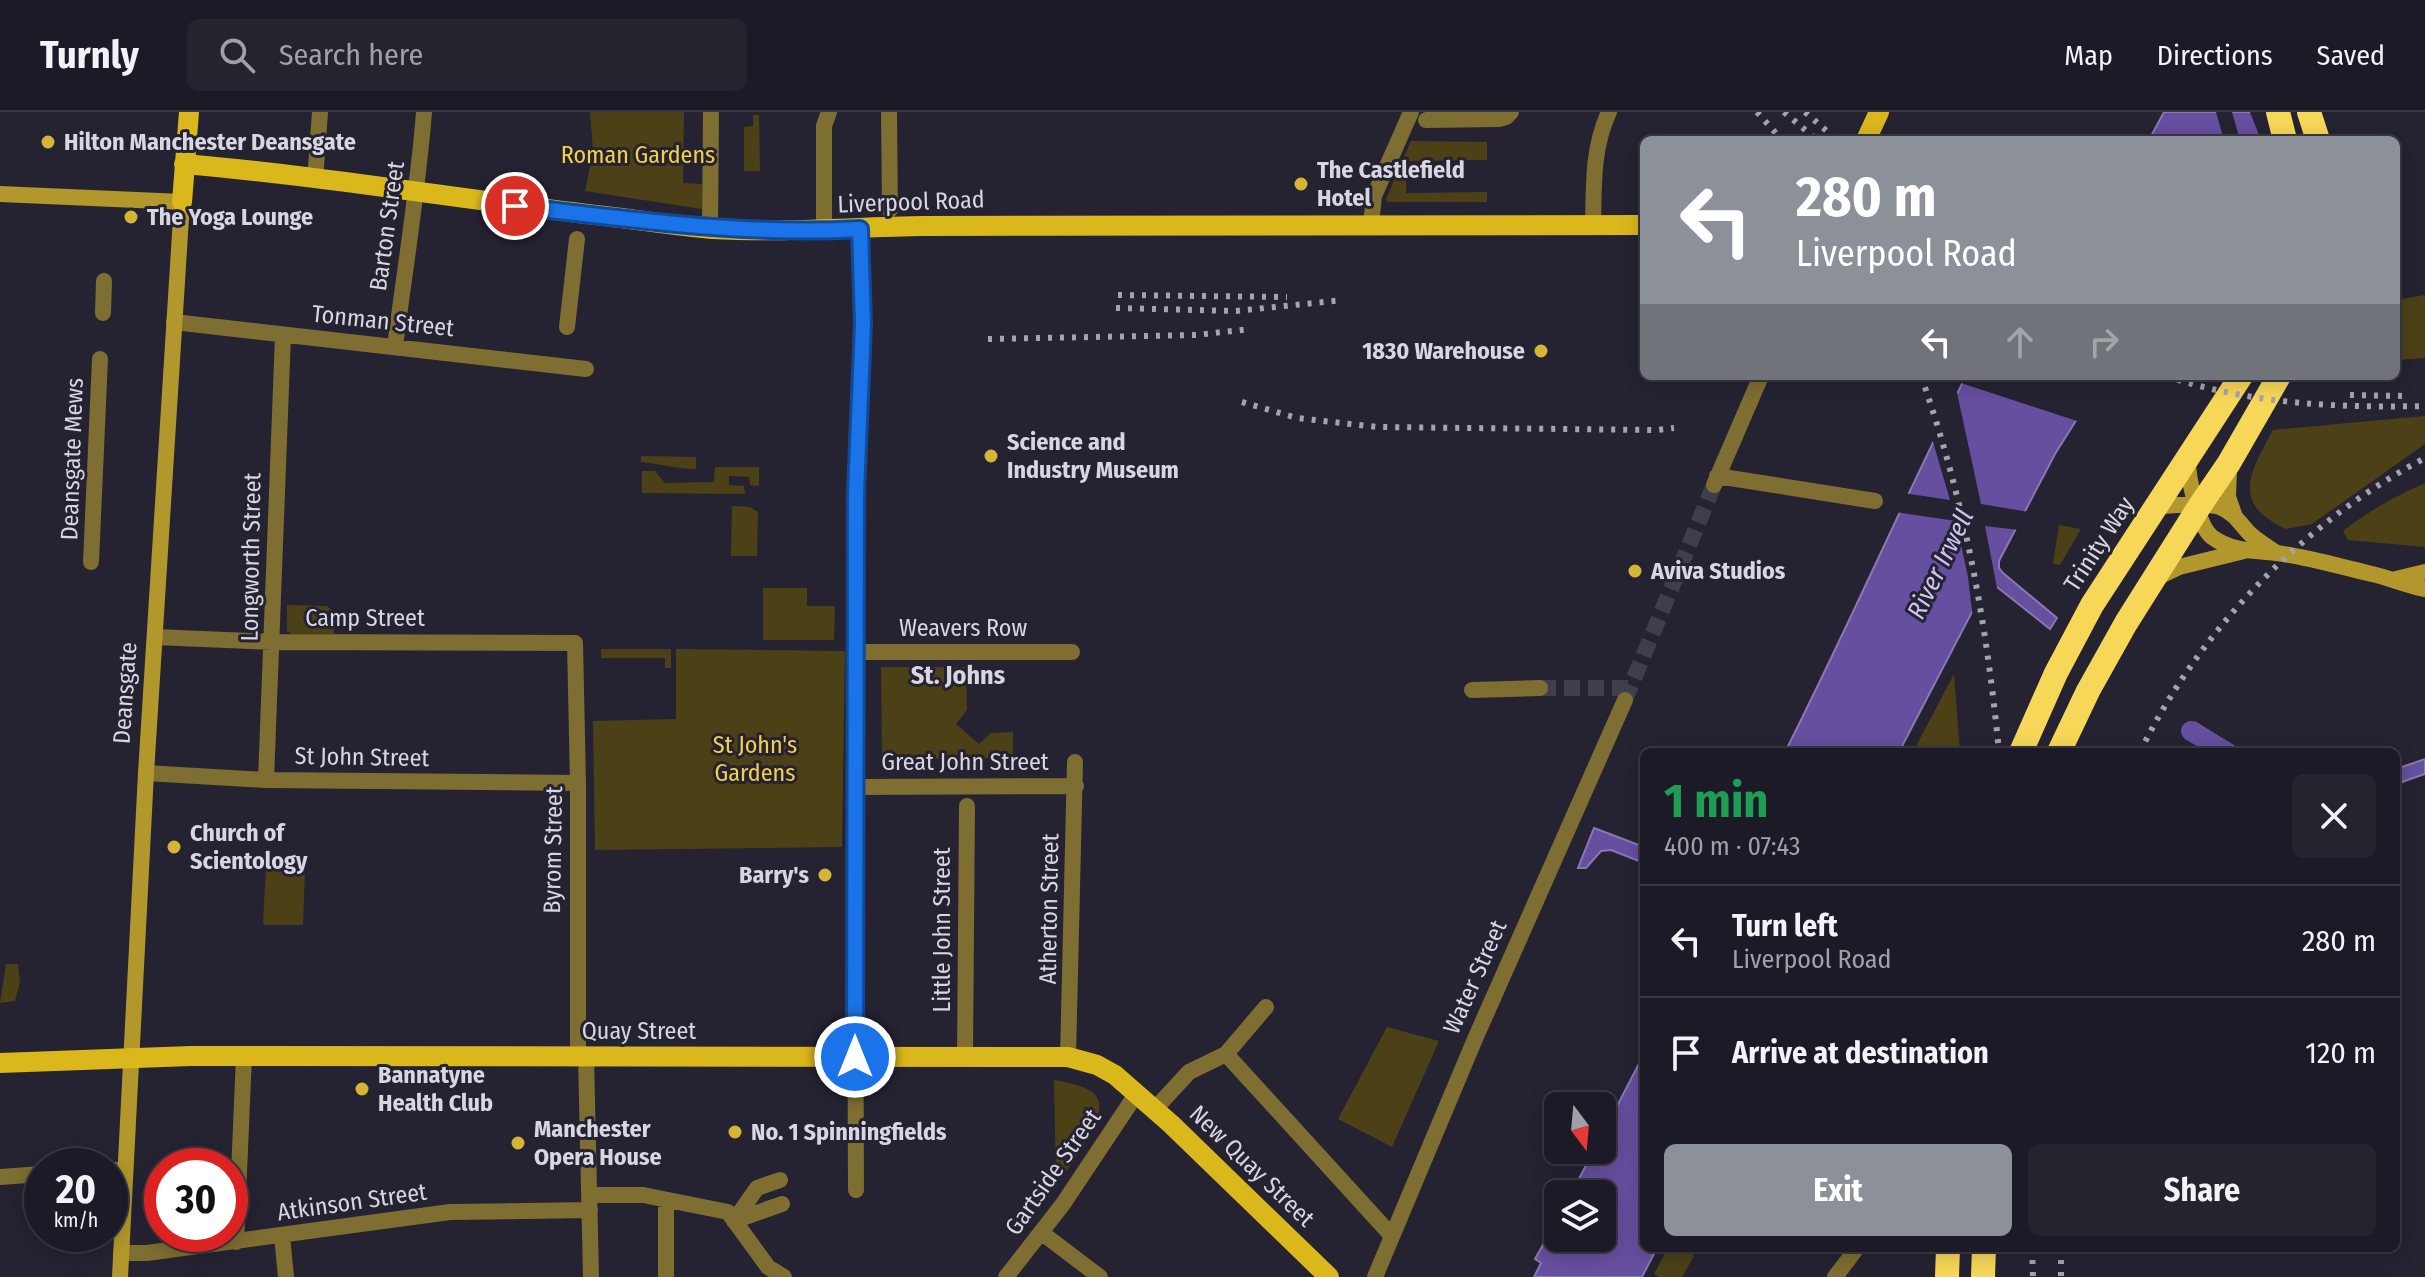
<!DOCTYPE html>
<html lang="en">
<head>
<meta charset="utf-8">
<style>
	:root { --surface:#1c1a26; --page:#25232e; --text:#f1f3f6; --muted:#a0a1a7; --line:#3a3843; --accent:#8c9099 }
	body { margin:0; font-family:"Fira Sans Condensed",sans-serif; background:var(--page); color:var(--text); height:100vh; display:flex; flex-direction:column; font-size:30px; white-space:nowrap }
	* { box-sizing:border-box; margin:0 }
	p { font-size:26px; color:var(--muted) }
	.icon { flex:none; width:44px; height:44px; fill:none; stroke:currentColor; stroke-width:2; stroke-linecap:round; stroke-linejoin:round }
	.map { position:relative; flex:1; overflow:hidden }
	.drawer { position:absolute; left:1640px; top:636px; width:760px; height:504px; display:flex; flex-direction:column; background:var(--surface); border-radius:12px; box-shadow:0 4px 20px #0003,0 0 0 2px var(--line) }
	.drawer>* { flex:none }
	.hud { position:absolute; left:1640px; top:24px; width:760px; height:244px; border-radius:12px; box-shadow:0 4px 20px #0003,0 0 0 2px var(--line); background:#8c9099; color:#fff; overflow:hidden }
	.needle { width:52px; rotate:164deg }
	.tools { position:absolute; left:1544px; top:980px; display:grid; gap:16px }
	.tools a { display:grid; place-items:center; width:72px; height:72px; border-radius:12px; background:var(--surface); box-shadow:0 4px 20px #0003,0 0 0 2px var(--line); font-size:40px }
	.speed { position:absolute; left:24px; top:1036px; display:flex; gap:16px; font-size:40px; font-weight:700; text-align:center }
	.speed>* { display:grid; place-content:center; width:104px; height:104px; border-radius:50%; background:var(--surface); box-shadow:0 4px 20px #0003,0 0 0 2px var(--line); line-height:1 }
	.speed small { font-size:20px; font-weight:400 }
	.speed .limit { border:12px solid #d22; background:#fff; color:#111 }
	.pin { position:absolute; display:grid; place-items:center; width:68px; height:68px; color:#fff; margin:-34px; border:4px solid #fff; border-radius:50%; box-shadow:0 2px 8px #0007 }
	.me { position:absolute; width:88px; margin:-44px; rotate:0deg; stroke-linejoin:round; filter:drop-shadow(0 0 6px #0008) }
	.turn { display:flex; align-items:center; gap:28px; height:168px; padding:0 24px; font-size:36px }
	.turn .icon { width:104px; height:104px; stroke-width:2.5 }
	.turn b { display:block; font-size:56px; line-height:68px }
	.lanes { display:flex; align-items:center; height:76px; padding:0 24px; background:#0003; justify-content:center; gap:40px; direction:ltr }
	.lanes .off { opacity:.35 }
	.round { display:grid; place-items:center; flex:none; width:84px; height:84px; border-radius:12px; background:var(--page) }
	.summary { display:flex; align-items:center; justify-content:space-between; height:136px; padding:0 24px }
	h1 { font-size:48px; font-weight:700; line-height:60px; color:#1e9e55 }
	.cta { display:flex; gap:16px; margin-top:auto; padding:16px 24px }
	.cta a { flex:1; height:92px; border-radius:12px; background:var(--accent); color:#fff; font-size:32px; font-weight:700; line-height:92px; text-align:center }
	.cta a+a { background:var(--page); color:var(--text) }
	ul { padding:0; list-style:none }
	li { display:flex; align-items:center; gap:24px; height:112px; padding:0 24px; border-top:2px solid var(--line) }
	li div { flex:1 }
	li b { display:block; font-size:30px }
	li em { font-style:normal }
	header { display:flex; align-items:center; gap:48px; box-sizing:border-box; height:112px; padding:0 40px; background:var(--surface); border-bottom:2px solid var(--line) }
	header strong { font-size:38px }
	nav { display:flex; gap:44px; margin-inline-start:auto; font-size:28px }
	.search { width:560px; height:72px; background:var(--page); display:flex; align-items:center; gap:20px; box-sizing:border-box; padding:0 28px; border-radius:12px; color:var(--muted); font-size:30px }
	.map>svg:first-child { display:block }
</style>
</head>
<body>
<header>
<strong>Turnly</strong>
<div class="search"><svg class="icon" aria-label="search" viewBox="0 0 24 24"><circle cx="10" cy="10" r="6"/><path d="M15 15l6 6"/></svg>Search here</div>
<nav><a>Map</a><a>Directions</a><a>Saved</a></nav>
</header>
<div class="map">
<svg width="2425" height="1165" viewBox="0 0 2425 1165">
	<rect width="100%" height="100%" fill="#252232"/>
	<path fill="#4c4116" d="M590,0H684L683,71L702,72V97L585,79L593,39Z
		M753,3H759L760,59H744V15L753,14Z
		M1411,29L1487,30V48L1406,49V81L1487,80V90H1388L1386,87Z
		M2425,183V246L2396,248V188Z
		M2425,304V332L2312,412L2286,417C2230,391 2250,361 2273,318Z
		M641,344L696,345V357C677,357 660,352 641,350Z
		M715,355H759V374L750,373L749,365L729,364V373L744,374L745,382L642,381V359H655L665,371L714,370Z
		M2425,371V435L2348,428L2343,419C2370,398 2394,385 2425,371Z
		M732,394L750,395L758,400L757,444H731Z
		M2059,413L2081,417L2060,453L2053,452Z
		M763,476H807V494H835L834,528H763Z
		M287,493L327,494L333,499L334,522H292L287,519Z
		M601,537H671V556H665V546H601Z
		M676,537L845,539L842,735L595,738L593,609L676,607Z
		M881,555H966L967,598L956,612L979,632L991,621L1013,620V646L882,647Z
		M1954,562L1960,640H1913Z
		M266,756L305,757L303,813H265L263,810Z
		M6,852H18L20,870L15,889L0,891Z
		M1387,915L1439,929L1392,1035L1338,1007Z
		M1054,968C1106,977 1110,989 1083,1033C1075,1046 1069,1059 1056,1068Z
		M1668,1136H1685L1694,1144L1682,1165H1659L1654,1162Z"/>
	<path fill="#664f9f" stroke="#8878b3" stroke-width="2" d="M2164,0H2310L2284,28H2149Z
		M1966,264H2104L2055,342L1999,449V456L2003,461L2057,506L2050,517L1997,475L1993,473L1984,477L1899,640H1785C1848,516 1903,388 1966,264Z
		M2196,611L2243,640H2210L2186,626L2195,621Z
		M2425,647V662L2396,672V657Z
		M1594,716L1644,735V751L1611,738L1601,739L1586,756H1578Z
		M1644,942V1136H1657L1642,1165H1534L1541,1151L1535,1147L1558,1106V1126H1602V1082H1571L1594,1038H1602V1023Z"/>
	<path fill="#252232" d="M2216,0H2232L2240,28H2224Z
		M2250,0H2314L2289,28H2261Z
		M1961,264H2108L2080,310L1958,270Z
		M1956,276L1981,392L2029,400L2019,418L1985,414L1998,481L1992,477L1987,479L1973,507L1968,465L1956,409L1895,400L1903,381L1950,388L1931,323Z"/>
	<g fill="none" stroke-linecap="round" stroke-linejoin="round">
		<path stroke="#664f9f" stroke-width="20" d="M2191,619L2226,640"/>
		<path stroke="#403d4c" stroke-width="16" stroke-dasharray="16 8" stroke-linecap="butt" d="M1540,576H1630
			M1625,588L1714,373"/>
		<path stroke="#7e6e31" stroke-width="16" d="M889,0L890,98
			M1426,8L1499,7L1506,5L1511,0
			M315,68L320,0
			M1371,112L1374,84L1411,0
			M1593,114C1594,75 1592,36 1609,0
			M710,116L711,0
			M824,119V14L829,0
			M103,201L104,169
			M174,210L586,257
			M567,215L577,127
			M395,234C405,156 418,78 424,0
			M1717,364L1875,389
			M1714,373L1761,264
			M91,450L100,247
			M155,525L273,530L575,531L578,671V945
			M854,540H1072
			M1472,578L1540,576
			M146,661L266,668L578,671
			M266,668L283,223
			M854,675L1076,674
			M1226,942L1392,1124
			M965,943L967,694
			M586,945L591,1165
			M1068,945L1075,650
			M1155,997L1189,960L1226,942L1266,895
			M110,1058H124
			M0,1065L42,1062
			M856,1078L854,540L858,305C866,242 862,179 860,117
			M590,1083H643L728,1100L768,1155L784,1165
			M666,1088V1165
			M734,1109L757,1076L780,1068
			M734,1109L782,1092
			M1042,1121L1100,1165
			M282,1124L286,1165
			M236,1130L244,944
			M121,1141H147L450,1100L590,1098
			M1006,1165L1063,1092L1137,981
			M1375,1165L1475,927L1625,588
			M1835,1165L1857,1136"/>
		<path stroke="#b2982c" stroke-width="16" d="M0,82L182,90L146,661L120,1165
			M2188,345C2187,363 2198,414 2212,425C2233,440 2253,438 2276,441C2308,445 2341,455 2372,462C2390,466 2407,474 2425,477
			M2229,356L2228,385L2235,405
			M2156,395C2168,393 2210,391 2220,395C2233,400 2240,411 2249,421C2256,428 2266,434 2275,440
			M2154,467L2179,455L2244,439
			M2396,467L2425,460"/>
		<path stroke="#dab81c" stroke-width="20" d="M1866,28L1879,0
			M184,52C325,64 465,88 605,104C640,108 677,114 713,117C784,121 853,115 924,114L1644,113
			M182,90L189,0
			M0,951L191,944L1068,945L1097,953L1115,963L1171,1012L1329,1165"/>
		<path stroke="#f7d758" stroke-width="24" d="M2278,0L2285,28
			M2309,0L2318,28
			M2021,640L2056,561L2092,493L2241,264
			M2059,640L2088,579L2126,511L2199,395L2229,351L2279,264
			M1947,1165L1948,1136
			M1983,1165L1984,1136"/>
		<path stroke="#a5a3b0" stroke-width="6" stroke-dasharray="4 8" stroke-linecap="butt" d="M1757,0L1782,28
			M1784,0L1817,28
			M1805,0L1837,28
			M1118,183L1287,185
			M1116,196L1236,199L1343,188
			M988,227L1196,223L1250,217
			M1921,264C1964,385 1987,513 1999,640
			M2166,264C2249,292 2338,296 2425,294
			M2350,283L2406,284
			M1242,290L1297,306L1377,315L1656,318L1674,316
			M2140,640C2200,517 2304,410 2425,346
			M2032,1136L2033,1165
			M2061,1136V1165"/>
	</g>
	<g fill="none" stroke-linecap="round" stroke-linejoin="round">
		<defs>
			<path id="route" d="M515,94C630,107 744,124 860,117L863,212L856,380L855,945"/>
		</defs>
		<use href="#route" stroke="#114b97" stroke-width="20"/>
		<use href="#route" stroke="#1a73e8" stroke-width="14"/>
	</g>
	<g fill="#d5b535" stroke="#252232" stroke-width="3">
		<circle cx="48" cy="30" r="8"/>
		<circle cx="1301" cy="72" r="8"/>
		<circle cx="131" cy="105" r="8"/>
		<circle cx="1541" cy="239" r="8"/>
		<circle cx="991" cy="344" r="8"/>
		<circle cx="1635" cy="459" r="8"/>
		<circle cx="174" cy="735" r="8"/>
		<circle cx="825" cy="763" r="8"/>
		<circle cx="362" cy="977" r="8"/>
		<circle cx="735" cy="1020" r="8"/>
		<circle cx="518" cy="1031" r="8"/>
	</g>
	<g text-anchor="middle" stroke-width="6" stroke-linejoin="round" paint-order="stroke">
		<g font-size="24" font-weight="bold" fill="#d8d6e1" stroke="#252232" text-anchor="start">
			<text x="64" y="38">Hilton Manchester Deansgate</text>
			<text x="1317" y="66">The Castlefield<tspan x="1317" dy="28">Hotel</tspan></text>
			<text x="147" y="113">The Yoga Lounge</text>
			<text x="1525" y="247" text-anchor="end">1830 Warehouse</text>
			<text x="1007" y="338">Science and<tspan x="1007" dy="28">Industry Museum</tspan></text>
			<text x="1651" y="467">Aviva Studios</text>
			<text x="190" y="729">Church of<tspan x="190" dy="28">Scientology</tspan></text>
			<text x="809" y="771" text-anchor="end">Barry's</text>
			<text x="378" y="971">Bannatyne<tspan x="378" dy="28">Health Club</tspan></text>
			<text x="534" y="1025">Manchester<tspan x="534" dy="28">Opera House</tspan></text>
			<text x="751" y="1028">No. 1 Spinningfields</text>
		</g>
		<g font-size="24" fill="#f2d047" stroke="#252232">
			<text x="638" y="51">Roman Gardens</text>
			<text x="755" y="641">St John's<tspan x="755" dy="28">Gardens</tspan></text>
		</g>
		<g font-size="24" fill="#d8d6e1" stroke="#252232">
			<text transform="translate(911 90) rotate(-2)" y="8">Liverpool Road</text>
			<text transform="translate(387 114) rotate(-82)" y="8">Barton Street</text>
			<text transform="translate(383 209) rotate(6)" y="8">Tonman Street</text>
			<text transform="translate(72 347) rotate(-88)" y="8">Deansgate Mews</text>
			<text transform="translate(2099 432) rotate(-57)" y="8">Trinity Way</text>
			<text transform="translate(251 445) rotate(-89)" y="8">Longworth Street</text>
			<text x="365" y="514">Camp Street</text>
			<text x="963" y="524">Weavers Row</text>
			<text transform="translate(125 581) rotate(-86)" y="8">Deansgate</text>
			<text transform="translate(362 645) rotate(1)" y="8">St John Street</text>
			<text x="965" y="658">Great John Street</text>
			<text transform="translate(553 738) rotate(-89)" y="8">Byrom Street</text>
			<text transform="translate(1049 797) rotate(-89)" y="8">Atherton Street</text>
			<text transform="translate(942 818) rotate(-90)" y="8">Little John Street</text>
			<text transform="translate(1475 865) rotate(-66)" y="8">Water Street</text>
			<text x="639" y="927">Quay Street</text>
			<text transform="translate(1252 1054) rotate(44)" y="8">New Quay Street</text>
			<text transform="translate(1053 1060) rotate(-55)" y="8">Gartside Street</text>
			<text transform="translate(352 1090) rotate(-8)" y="8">Atkinson Street</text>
		</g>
		<g font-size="26" font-style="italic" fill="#cdc4f0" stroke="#252232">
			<text transform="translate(1940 452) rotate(-64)" y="9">River Irwell</text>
		</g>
		<g font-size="26" font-weight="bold" fill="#d8d6e1" stroke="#252232">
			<text x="958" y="572">St. Johns</text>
		</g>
	</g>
</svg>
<div class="tools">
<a><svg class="needle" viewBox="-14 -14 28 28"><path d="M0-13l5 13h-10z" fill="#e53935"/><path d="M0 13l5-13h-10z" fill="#a0a1a7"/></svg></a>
<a><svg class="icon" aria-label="layers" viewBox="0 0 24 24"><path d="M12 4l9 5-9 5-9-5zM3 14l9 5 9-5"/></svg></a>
</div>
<div class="speed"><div>20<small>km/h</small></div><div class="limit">30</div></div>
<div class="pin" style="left:515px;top:94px;background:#d93025"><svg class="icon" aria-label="arrive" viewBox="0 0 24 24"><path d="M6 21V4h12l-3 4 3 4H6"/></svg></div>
<svg class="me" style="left:855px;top:945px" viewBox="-20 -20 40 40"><circle r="17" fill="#1a73e8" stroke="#fff" stroke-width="3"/><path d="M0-11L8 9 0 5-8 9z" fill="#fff"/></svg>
<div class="hud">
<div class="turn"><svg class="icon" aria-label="left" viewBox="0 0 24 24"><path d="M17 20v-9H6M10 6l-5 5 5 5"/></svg><div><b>280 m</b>Liverpool Road</div></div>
<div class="lanes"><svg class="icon" aria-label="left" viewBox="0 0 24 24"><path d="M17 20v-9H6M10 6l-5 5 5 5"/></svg><svg class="icon off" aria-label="ahead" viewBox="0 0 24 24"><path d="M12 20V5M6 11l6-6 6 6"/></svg><svg class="icon off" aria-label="right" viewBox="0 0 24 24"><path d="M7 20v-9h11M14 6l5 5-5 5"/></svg></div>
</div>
<section class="drawer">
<div class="summary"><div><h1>1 min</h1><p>400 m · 07:43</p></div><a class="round"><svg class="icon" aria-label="close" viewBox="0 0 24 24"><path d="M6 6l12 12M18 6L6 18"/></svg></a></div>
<ul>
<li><svg class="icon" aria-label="left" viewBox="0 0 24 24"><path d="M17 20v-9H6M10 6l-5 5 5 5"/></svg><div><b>Turn left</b><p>Liverpool Road</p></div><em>280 m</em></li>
<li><svg class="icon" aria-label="arrive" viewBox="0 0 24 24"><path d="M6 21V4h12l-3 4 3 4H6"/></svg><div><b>Arrive at destination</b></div><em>120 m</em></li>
</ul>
<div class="cta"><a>Exit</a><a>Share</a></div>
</section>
</div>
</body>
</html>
